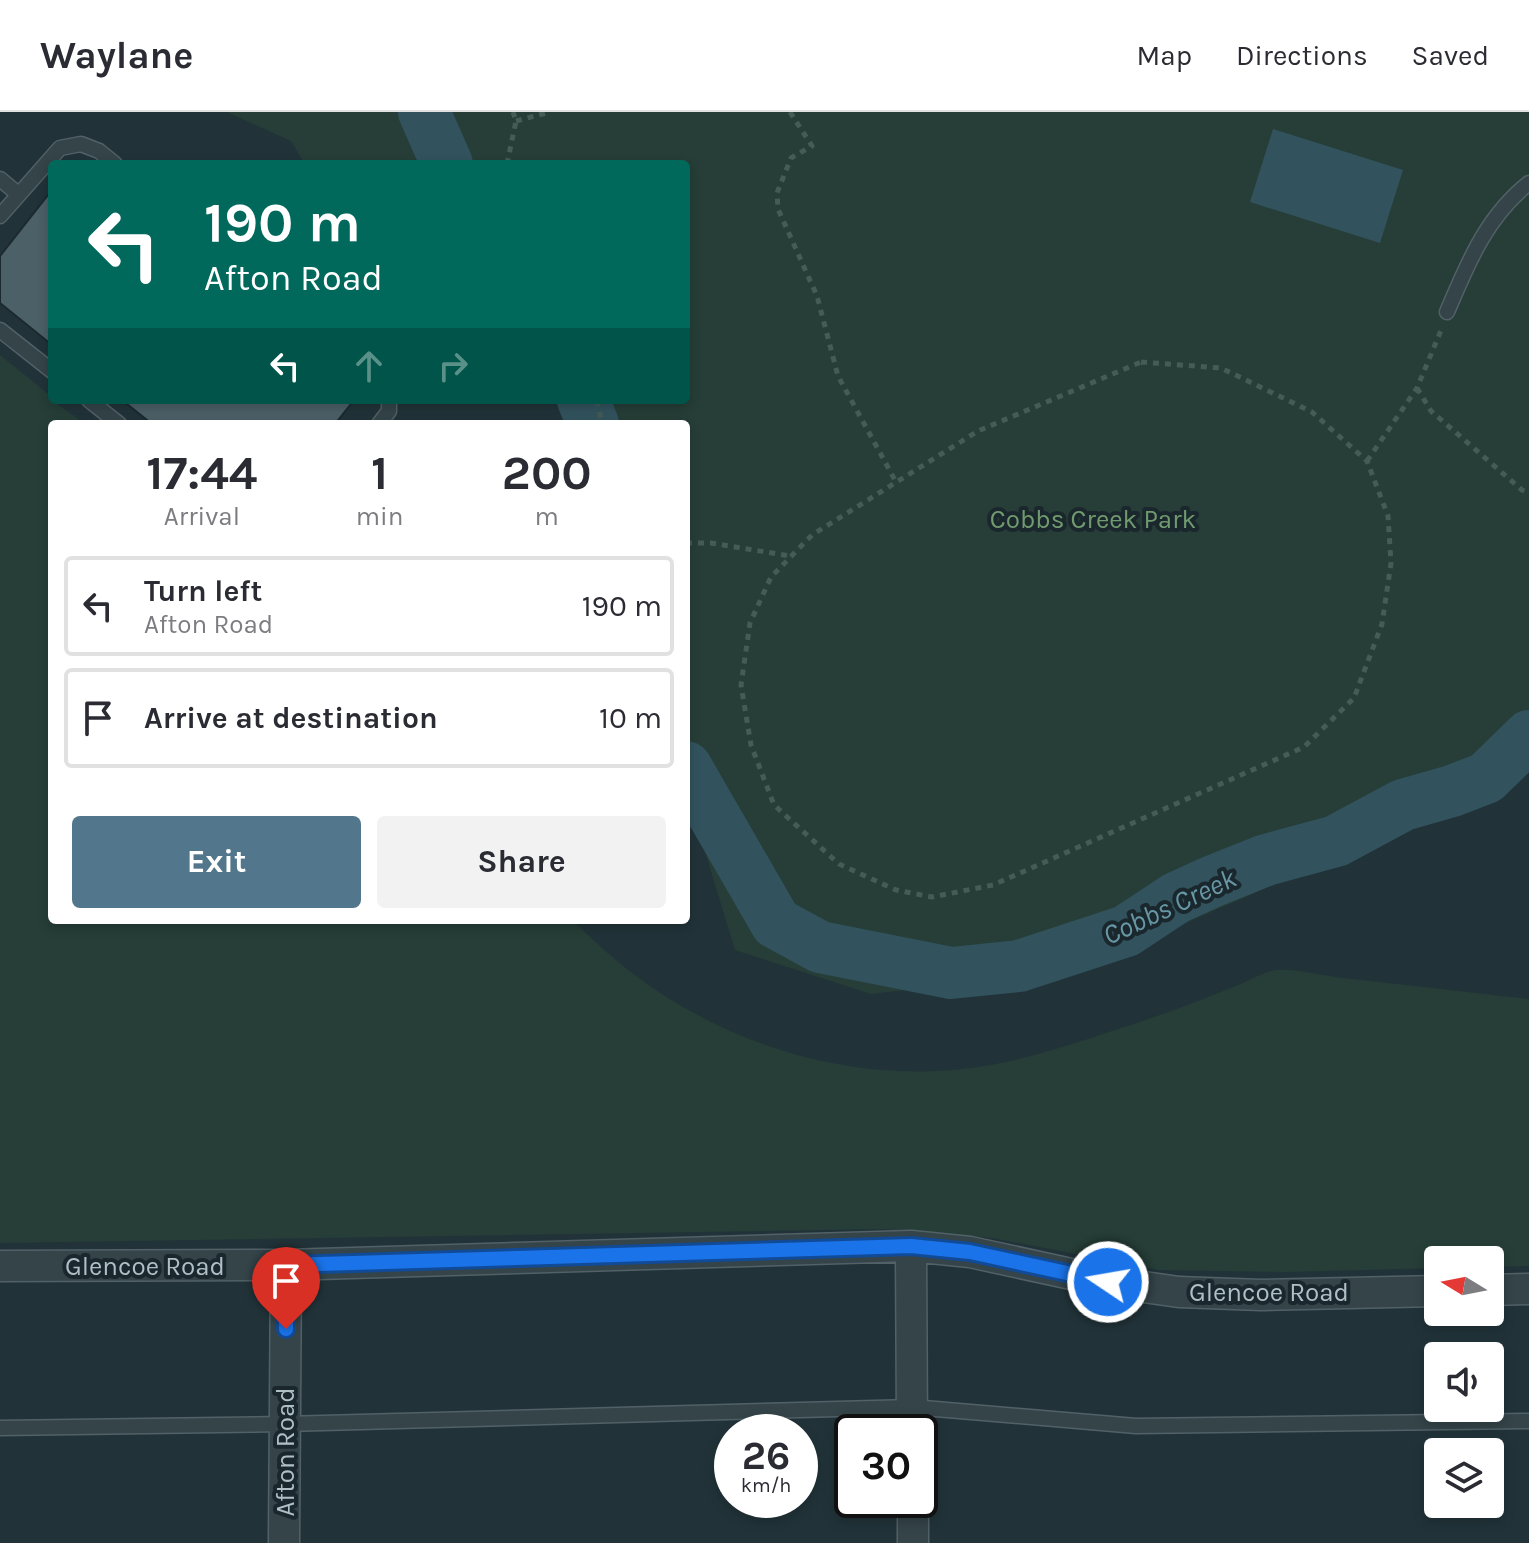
<!DOCTYPE html>
<html lang="en">
<head>
<meta charset="utf-8">
<style>
	:root { --surface:#fff; --page:#f2f2f3; --text:#2b2b33; --muted:#7c7c81; --line:#e1e1e2; --accent:#52778c }
	body { margin:0; font-family:Karla,sans-serif; background:var(--page); color:var(--text); height:100vh; display:flex; flex-direction:column; font-size:30px; white-space:nowrap }
	* { box-sizing:border-box; margin:0 }
	p { font-size:26px; color:var(--muted) }
	.icon { flex:none; width:44px; height:44px; fill:none; stroke:currentColor; stroke-width:2; stroke-linecap:round; stroke-linejoin:round }
	.map { position:relative; flex:1; overflow:hidden }
	.side { position:absolute; left:48px; top:308px; width:642px; height:504px; display:flex; flex-direction:column; background:var(--surface); border-radius:8px; box-shadow:0 4px 12px #0003 }
	.side>* { flex:none }
	.hud { position:absolute; left:48px; top:48px; width:642px; height:244px; border-radius:8px; box-shadow:0 4px 12px #0003; background:#00695c; color:#fff; overflow:hidden }
	.needle { width:52px; rotate:280deg }
	.tools { position:absolute; left:1424px; top:1134px; display:grid; gap:16px }
	.tools a { display:grid; place-items:center; width:80px; height:80px; border-radius:8px; background:var(--surface); box-shadow:0 4px 12px #0003; font-size:40px }
	.speed { position:absolute; left:714px; top:1302px; display:flex; gap:16px; font-size:40px; font-weight:700; text-align:center }
	.speed>* { display:grid; place-content:center; width:104px; height:104px; border-radius:50%; background:var(--surface); box-shadow:0 4px 12px #0003; line-height:1 }
	.speed small { font-size:20px; font-weight:400 }
	.speed .limit { border:4px solid #111; border-radius:12px; background:#fff; color:#111 }
	.pin { position:absolute; display:grid; place-items:center; width:68px; height:68px; color:#fff; margin:-82px -34px; border-radius:50% 50% 50% 0; rotate:-45deg; box-shadow:0 0 8px #0007 }
	.pin .icon { rotate:45deg }
	.me { position:absolute; width:88px; margin:-44px; rotate:282deg; stroke-linejoin:round; filter:drop-shadow(0 0 6px #0008) }
	.turn { display:flex; align-items:center; gap:28px; height:168px; padding:0 24px; font-size:36px }
	.turn .icon { width:104px; height:104px; stroke-width:2.5 }
	.turn b { display:block; font-size:56px; line-height:68px }
	.lanes { display:flex; align-items:center; height:76px; padding:0 24px; background:#0003; justify-content:center; gap:40px; direction:ltr }
	.lanes .off { opacity:.35 }
	.eta { display:flex; justify-content:space-evenly; align-items:center; height:136px; text-align:center }
	.eta b { font-size:48px; font-weight:700; line-height:56px }
	.action { display:flex; gap:16px; margin-top:auto; padding:16px 24px }
	.action a { flex:1; height:92px; border-radius:8px; background:var(--accent); color:#fff; font-size:32px; font-weight:700; line-height:92px; text-align:center }
	.action a+a { background:var(--page); color:var(--text) }
	ul { padding:0; list-style:none }
	li { display:flex; align-items:center; gap:24px; height:100px; margin:0 16px 12px; padding:0 8px; border:4px solid var(--line); border-radius:8px }
	li div { flex:1 }
	li b { display:block; font-size:30px }
	li em { font-style:normal }
	header { display:flex; align-items:center; gap:48px; box-sizing:border-box; height:112px; padding:0 40px; background:var(--surface); border-bottom:2px solid var(--line) }
	header strong { font-size:38px }
	nav { display:flex; gap:44px; margin-inline-start:auto; font-size:28px }
	.map>svg:first-child { display:block }
</style>
</head>
<body>
<header>
<strong>Waylane</strong>
<nav><a>Map</a><a>Directions</a><a>Saved</a></nav>
</header>
<div class="map">
<svg width="1529" height="1431" viewBox="0 0 1529 1431">
	<rect width="100%" height="100%" fill="#213339"/>
	<path fill="#263e37" d="M227,0H1529V631L1340,744L1077,858L871,882L735,838L686,677V312H571L554,288H686V52H305L291,29Z
		M0,243L52,285V288L85,312H52V808H573C674,915 825,975 972,956C1022,949 1070,933 1118,917C1156,905 1194,891 1231,876C1245,871 1262,860 1276,858C1292,856 1326,864 1343,866C1405,873 1467,880 1529,887V1154L1490,1155V1148H1438V1156L1285,1160L1159,1158L992,1126L883,1117L0,1131Z"/>
	<path fill="#32535e" d="M1273,17L1403,58L1380,131L1250,90Z"/>
	<g fill="none" stroke-linecap="round" stroke-linejoin="round">
		<path stroke="#32535e" stroke-width="52" d="M424,0L447,52
			M583,288L593,312
			M686,655L776,811L820,835L951,861L1019,854L1126,819L1176,786L1211,770L1266,748L1336,729L1403,693L1452,679L1486,666L1529,624"/>
	</g>
	<path fill="#4c6068" stroke="#1c2a30" stroke-width="2" d="M52,78V233L0,191V144Z
		M122,288H354L335,312H152Z"/>
	<g fill="none" stroke-linecap="round" stroke-linejoin="round">
		<defs>
			<path id="lane" d="M0,67L18,82
				M0,104L60,36L81,32L99,39L115,52
				M1447,200C1468,151 1486,105 1529,71
				M0,218L52,259
				M89,288L119,312
				M379,312L389,299V288
				M0,1316L285,1312L912,1295L1136,1314L1529,1309"/>
			<path id="street" d="M911,1134L912,1320
				M0,1154L286,1153L911,1134L970,1140L1108,1170L1179,1180L1261,1183L1438,1179
				M1490,1178L1529,1177
				M913,1388V1431
				M284,1431L286,1153"/>
		</defs>
		<use href="#lane" stroke="#526167" stroke-width="17"/>
		<use href="#street" stroke="#526167" stroke-width="33"/>
		<path stroke="#445b57" stroke-width="5" stroke-dasharray="6 6" stroke-linecap="butt" d="M790,0L812,34L791,46L777,81L778,97L817,184L838,264L896,370
			M516,9L550,0
			M507,52L516,9L513,0
			M1141,250L1221,256L1312,300L1367,349L1388,404L1391,451L1382,512L1354,586L1304,635L993,773L932,785L896,778L839,752L774,693L751,633L741,573L750,511L771,465L812,423L978,319Z
			M1417,276L1431,299L1522,378L1529,381
			M597,288L602,312
			M1367,349L1417,276L1442,216
			M686,431H711L790,444"/>
		<use href="#lane" stroke="#344449" stroke-width="14"/>
		<use href="#street" stroke="#344449" stroke-width="30"/>
	</g>
	<g fill="none" stroke-linecap="round" stroke-linejoin="round">
		<defs>
			<path id="route" d="M286,1217V1153L911,1134L970,1140L1108,1170"/>
		</defs>
		<use href="#route" stroke="#114b97" stroke-width="20"/>
		<use href="#route" stroke="#1a73e8" stroke-width="14"/>
	</g>
	<g text-anchor="middle" stroke-width="8" stroke-linejoin="round" paint-order="stroke">
		<g font-size="26" fill="#719b6e" stroke="#1a282e">
			<text x="1093" y="416">Cobbs Creek Park</text>
		</g>
		<g font-size="26" fill="#afbfc6" stroke="#1a282e">
			<text x="145" y="1163">Glencoe Road</text>
			<text x="1269" y="1189">Glencoe Road</text>
			<text transform="translate(285 1340) rotate(-90)" y="9">Afton Road</text>
		</g>
		<g font-size="28" font-style="italic" fill="#6796a5" stroke="#1a282e">
			<text transform="translate(1169 794) rotate(-25)" y="10">Cobbs Creek</text>
		</g>
	</g>
</svg>
<div class="tools">
<a><svg class="needle" viewBox="-14 -14 28 28"><path d="M0-13l5 13h-10z" fill="#e53935"/><path d="M0 13l5-13h-10z" fill="#7c7c81"/></svg></a>
<a><svg class="icon" aria-label="sound" viewBox="0 0 24 24"><path d="M4 9h4l5-4v14l-5-4H4zM17 9q2 3 0 6"/></svg></a>
<a><svg class="icon" aria-label="layers" viewBox="0 0 24 24"><path d="M12 4l9 5-9 5-9-5zM3 14l9 5 9-5"/></svg></a>
</div>
<div class="speed"><div>26<small>km/h</small></div><div class="limit">30</div></div>
<div class="pin" style="left:286px;top:1217px;background:#d93025"><svg class="icon" aria-label="arrive" viewBox="0 0 24 24"><path d="M6 21V4h12l-3 4 3 4H6"/></svg></div>
<svg class="me" style="left:1108px;top:1170px" viewBox="-20 -20 40 40"><circle r="17" fill="#1a73e8" stroke="#fff" stroke-width="3"/><path d="M0-11L8 9 0 5-8 9z" fill="#fff"/></svg>
<div class="hud">
<div class="turn"><svg class="icon" aria-label="left" viewBox="0 0 24 24"><path d="M17 20v-9H6M10 6l-5 5 5 5"/></svg><div><b>190 m</b>Afton Road</div></div>
<div class="lanes"><svg class="icon" aria-label="left" viewBox="0 0 24 24"><path d="M17 20v-9H6M10 6l-5 5 5 5"/></svg><svg class="icon off" aria-label="ahead" viewBox="0 0 24 24"><path d="M12 20V5M6 11l6-6 6 6"/></svg><svg class="icon off" aria-label="right" viewBox="0 0 24 24"><path d="M7 20v-9h11M14 6l5 5-5 5"/></svg></div>
</div>
<section class="side">
<div class="eta">
<div><b>17:44</b><p>Arrival</p></div>
<div><b>1</b><p>min</p></div>
<div><b>200</b><p>m</p></div>
</div>
<ul>
<li><svg class="icon" aria-label="left" viewBox="0 0 24 24"><path d="M17 20v-9H6M10 6l-5 5 5 5"/></svg><div><b>Turn left</b><p>Afton Road</p></div><em>190 m</em></li>
<li><svg class="icon" aria-label="arrive" viewBox="0 0 24 24"><path d="M6 21V4h12l-3 4 3 4H6"/></svg><div><b>Arrive at destination</b></div><em>10 m</em></li>
</ul>
<div class="action"><a>Exit</a><a>Share</a></div>
</section>
</div>
</body>
</html>
